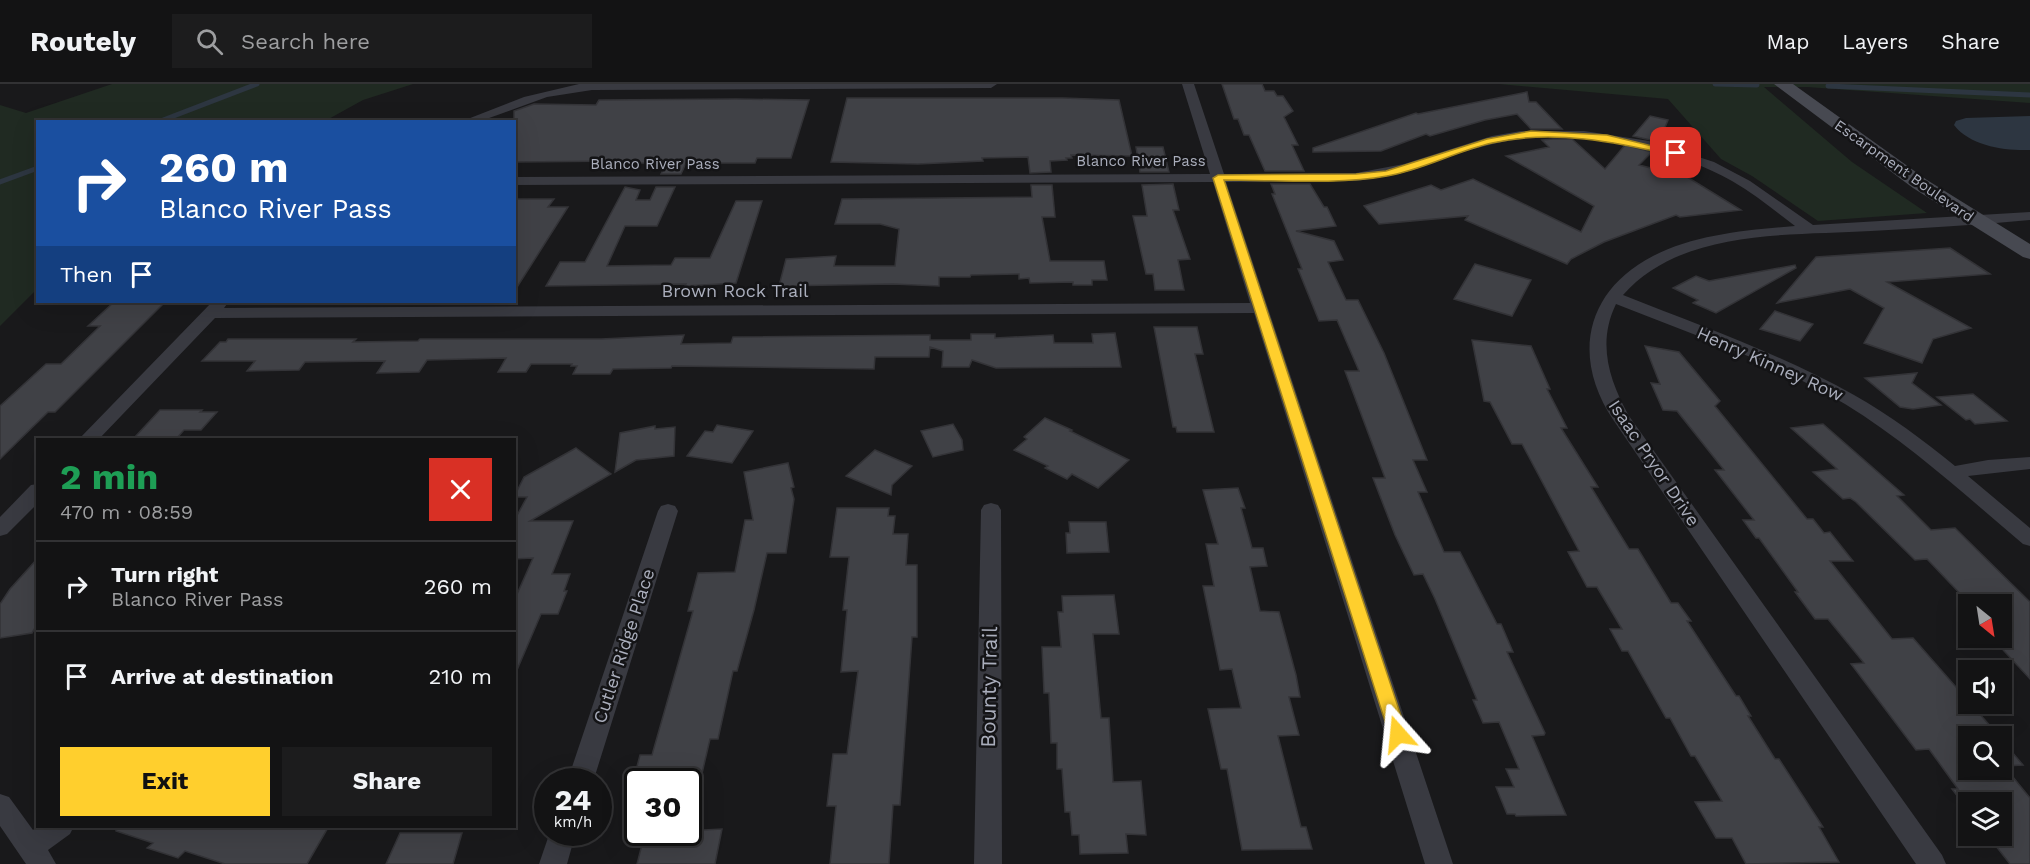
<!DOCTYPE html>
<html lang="en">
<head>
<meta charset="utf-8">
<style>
	:root { --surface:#131314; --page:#1c1c1d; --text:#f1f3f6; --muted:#9d9ea0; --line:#323234; --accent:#ffcf2d }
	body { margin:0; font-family:"Work Sans",sans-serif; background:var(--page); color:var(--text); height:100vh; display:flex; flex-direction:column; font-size:22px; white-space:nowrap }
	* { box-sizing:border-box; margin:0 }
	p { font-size:20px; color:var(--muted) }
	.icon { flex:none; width:33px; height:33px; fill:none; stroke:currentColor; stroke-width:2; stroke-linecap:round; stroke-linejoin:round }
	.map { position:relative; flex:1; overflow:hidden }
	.sheet { position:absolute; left:36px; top:354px; width:480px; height:390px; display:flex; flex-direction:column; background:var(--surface); border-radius:0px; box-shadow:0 6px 24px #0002,0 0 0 2px var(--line) }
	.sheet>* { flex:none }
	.top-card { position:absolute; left:36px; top:36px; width:480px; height:183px; border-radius:0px; box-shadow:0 6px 24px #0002,0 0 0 2px var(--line); background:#1a4fa0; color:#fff; overflow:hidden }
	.needle { width:39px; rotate:150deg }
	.buttons { position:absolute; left:1958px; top:510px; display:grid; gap:12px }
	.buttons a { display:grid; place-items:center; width:54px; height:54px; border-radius:0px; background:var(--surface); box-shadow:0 6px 24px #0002,0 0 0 2px var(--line); font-size:30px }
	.speed { position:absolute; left:534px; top:684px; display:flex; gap:12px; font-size:30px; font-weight:700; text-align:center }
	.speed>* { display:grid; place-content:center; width:78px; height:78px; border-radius:50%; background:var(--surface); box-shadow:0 6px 24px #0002,0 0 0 2px var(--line); line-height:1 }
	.speed small { font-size:15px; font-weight:400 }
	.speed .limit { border:3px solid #111; border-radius:9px; background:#fff; color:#111 }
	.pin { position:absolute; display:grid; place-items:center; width:51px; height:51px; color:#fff; margin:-26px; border-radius:12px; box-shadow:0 3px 9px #0006 }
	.me { position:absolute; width:66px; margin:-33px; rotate:342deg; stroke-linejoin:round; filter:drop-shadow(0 0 4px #0008) }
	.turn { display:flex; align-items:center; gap:21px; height:126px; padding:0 24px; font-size:27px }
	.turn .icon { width:78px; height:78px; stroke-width:2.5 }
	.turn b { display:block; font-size:42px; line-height:51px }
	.then { display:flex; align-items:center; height:57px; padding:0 24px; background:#0003; gap:12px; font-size:22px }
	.round { display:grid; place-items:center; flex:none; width:63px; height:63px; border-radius:0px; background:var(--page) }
	.headline { display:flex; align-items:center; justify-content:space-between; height:102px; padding:0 24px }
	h1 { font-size:36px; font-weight:700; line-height:45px; color:#1e9e55 }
	.action { display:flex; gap:12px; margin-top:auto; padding:12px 24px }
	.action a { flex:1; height:69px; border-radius:0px; background:var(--accent); color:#111; font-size:24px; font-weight:700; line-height:69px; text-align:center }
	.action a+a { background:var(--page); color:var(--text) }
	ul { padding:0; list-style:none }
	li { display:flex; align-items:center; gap:18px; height:90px; padding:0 24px; border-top:2px solid var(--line) }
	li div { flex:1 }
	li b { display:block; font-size:22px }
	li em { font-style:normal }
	header { display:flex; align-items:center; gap:36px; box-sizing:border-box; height:84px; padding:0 30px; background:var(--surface); border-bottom:2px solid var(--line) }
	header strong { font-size:28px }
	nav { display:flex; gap:33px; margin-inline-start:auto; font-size:21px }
	.search { width:420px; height:54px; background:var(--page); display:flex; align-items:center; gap:15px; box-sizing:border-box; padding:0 21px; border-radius:0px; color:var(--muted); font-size:22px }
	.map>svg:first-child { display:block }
</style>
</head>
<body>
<header>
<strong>Routely</strong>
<div class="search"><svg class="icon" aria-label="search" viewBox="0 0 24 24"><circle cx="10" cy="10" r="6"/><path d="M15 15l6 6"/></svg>Search here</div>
<nav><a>Map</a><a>Layers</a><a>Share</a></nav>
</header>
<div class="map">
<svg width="2030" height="780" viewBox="0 0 2030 780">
	<rect width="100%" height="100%" fill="#19191b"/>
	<path fill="#202a22" d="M112,0H413L363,16L325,37L38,38L37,205L0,242V21L26,29Z
		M1499,0H2030V19L1807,3H1764L1852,78L1927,129L1818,137L1752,92L1721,75L1668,15Z"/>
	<path fill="#2d3641" d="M2030,32V66C2005,67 1970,62 1954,41L1956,37L1966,34Z"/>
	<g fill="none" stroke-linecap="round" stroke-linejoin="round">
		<path stroke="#2d3641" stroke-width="5" d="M1715,0L1757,1
			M1828,2L2030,11
			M158,38L257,0
			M0,98L38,84"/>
	</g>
	<path fill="#404146" stroke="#333337" stroke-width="1.5" d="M1222,0H1262L1265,7H1274L1277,12H1283L1293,27L1284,33L1298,61H1292L1304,87H1265L1249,51H1244L1238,35H1234Z
		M1527,8L1529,18H1536L1562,45H1531L1517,30L1485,36L1430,52L1426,50L1381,67L1313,68V64L1416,29L1418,30Z
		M847,14H1063L1119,16L1132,72L1071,71L1072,74H1066L1067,76L1050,77L1051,88L1030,89L1028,73L982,74L983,77L918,80L831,78Z
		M599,16L736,15L809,16L791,74H757L755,79H686L681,90H661L666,79H622L623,77L514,78V27L534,20L596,21Z
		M1650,32L1668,36L1659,58L1633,52Z
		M1553,55H1572L1605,85L1625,61L1652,68L1639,81L1679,91H1684L1741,126L1680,133L1676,131L1604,158L1571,175L1567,180L1465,136L1468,132L1379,140L1364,122L1431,101L1441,106L1473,95L1581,148L1594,122L1506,72L1549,63L1542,56Z
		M1136,63H1163L1169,88H1140Z
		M1173,100L1179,126H1173L1190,175L1178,176L1184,206H1155L1153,190H1146L1133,132H1147L1142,101Z
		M1271,100H1310L1324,123H1327L1336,142L1296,147L1334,157L1343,176L1328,178L1346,216H1358L1384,269L1427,376H1413L1427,408H1418L1444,468H1460L1497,540H1501L1513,568H1507L1545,649L1544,651L1532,652L1566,731L1516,732L1515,730H1507L1496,703H1514L1506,685H1519L1499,638L1483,639L1473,616H1477L1435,515L1423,490L1414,491L1395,451L1373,394H1385L1345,287H1359L1337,236L1319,237L1298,185H1302L1272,110H1275Z
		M1031,101H1052L1055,133H1042L1050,177H1104L1107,196H1092V201H1073V198L1030,199L1029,194L1019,195V190L971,191L970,193H939V202L893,200L779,202L786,175L836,172L834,182H895L899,145L880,140H835L842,115L1032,113Z
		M625,103L640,106L636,116H650L656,103H675L657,142H625L607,182L671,181L675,174H710L736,117H762L736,199L685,202L686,200L546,202L560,178H585Z
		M514,115H554L548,123H568L514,208Z
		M1950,164L1990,190L1887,198L1971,244L1933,255L1922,279L1864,259L1884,224L1850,205L1777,219L1816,173Z
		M1475,180L1531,196L1512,232L1454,215Z
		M1795,181L1796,184L1716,229L1693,219L1698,216L1673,204L1696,192L1709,197Z
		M114,218H165L55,328H48L0,375V322L46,280H61L100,242H88Z
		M1775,227L1813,240L1800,257L1760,245Z
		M1154,243H1197L1203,270H1195L1214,348H1177L1176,343H1173Z
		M1115,249L1121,283L996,284L972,276L969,283H942L943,267L930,263L929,273H875L874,285L672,282L671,284L613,285L610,290H573L577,282H571L572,280H531L526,288H498L506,274L427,276L419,288L377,289L385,277L305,278L299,286L247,287L255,277H202L220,258H226L228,255H356L353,258L418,257L420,255H601L684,251L681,260L731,259L733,253L930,251V256H971V250H995V254L1053,251L1054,259H1093L1092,250Z
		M1472,256L1531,262L1550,305H1547L1567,344H1561L1598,403H1591L1629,465H1638L1671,519H1678L1691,537H1687L1736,612H1739L1751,632H1748L1775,675H1779L1823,743H1819L1839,778L1746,780L1732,754H1716L1695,718L1722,717L1695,672H1691L1670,634H1666L1628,567H1622L1610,545H1622L1597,503H1587L1568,468L1579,467L1522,360H1512L1490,318L1484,317Z
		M1645,262L1679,268L1720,317L1715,322L1807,435H1813L1824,449L1830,448L1853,477H1830L1892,555L1913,554L1999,652H1968V686H2001V655L2023,681L2004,682L2030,714V780H2010L1988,752H2001V718H1968V726L1952,705H1958L1929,665L1916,666L1851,580L1864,579L1828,535H1815L1795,508H1798L1759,454H1756L1743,436H1754L1715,386H1724L1677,327L1663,326L1651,299L1660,300Z
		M1917,289L1912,299L1941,321L1913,325L1900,323L1865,294Z
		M1973,310L2007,337L1975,340L1970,335L1966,336L1937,313Z
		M160,326H202L200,328H217L201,346H184L177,354H134Z
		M1045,334L1072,346L1070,347L1129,376L1098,404L1072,390L1067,395L1045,384L1048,382L1014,366L1027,355L1024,353Z
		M953,340L962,356L963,366L933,373L921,347Z
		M1823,340L1904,411L1897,412L1931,446L1955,444L2030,518V595L1992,554H2002L2001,520H1970L1927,475L1915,476L1856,418L1850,414L1843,415L1813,388L1837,385L1791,344Z
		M717,341L753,347L732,379L687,372L705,347L713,348Z
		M655,342V345L675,343L674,372L636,376L615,388L620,349Z
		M576,364L611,390L530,437H573L552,490H570L564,507H567L558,530H541L514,593V517L533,474L514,475V437L527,413H514L524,393Z
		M875,366L912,382L892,401L891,411L846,392Z
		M788,379L794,403L791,404L794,415L786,469H767L754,526L737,587H733L718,655H710L700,698H633L640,671H652L693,527H688L698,489L735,488L745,436H753L744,388Z
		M1238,404L1245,424H1241L1252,464H1263L1267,482L1250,483L1260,527L1279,528L1296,591L1300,613H1289L1299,651L1278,652L1301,743H1306L1312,765L1242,766L1227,685H1221L1208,625L1241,624L1232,585L1220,586L1203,502H1214L1206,460H1218L1203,406Z
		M837,424H889L888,432H895L893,450H908L906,481H917V553H912L900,721H893L889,780H830L836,722H827L833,670H847L858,587L841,588L847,526H843L849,473H830Z
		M1069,438H1106L1109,468L1067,469L1066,449H1070Z
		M38,474V539L32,549L0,554V520L10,505Z
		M1114,511L1119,550H1093L1101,634H1109L1113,698L1141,697L1146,751L1126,750L1128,769L1080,770L1079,751H1072L1070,728H1065L1062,685H1057V659H1051L1049,609H1044L1042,563H1061L1058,528H1063L1062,512Z
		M116,742H329L307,780H225L185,767L178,774L147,764L153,759L116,747Z
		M722,745L715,780H637L645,749Z
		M400,749H462L453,780H386Z"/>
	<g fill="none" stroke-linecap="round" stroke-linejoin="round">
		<path fill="#393a41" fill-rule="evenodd" d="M579,0H997L991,4L592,6L547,13L478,38H460L524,13Z
			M1182,0H1194L1224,90L1356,89L1404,80L1492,52L1521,47H1584L1649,57L1714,78L1750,97L1813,141L2030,128V136C1977,141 1924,144 1871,147C1790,152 1682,144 1623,211C1701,242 1781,270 1854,311C1890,331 1923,356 1955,382L1988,376L2030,373V385L1968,392L2030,444V462L2023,460C1965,411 1910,360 1845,320C1773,277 1693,251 1616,220C1597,259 1609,296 1629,332L1942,771L1946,780H1916L1614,337C1571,274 1585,207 1653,172C1696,150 1748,146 1795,142C1775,127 1755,110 1732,97C1662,59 1571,41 1493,60C1446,71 1404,91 1356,97L1226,98L1453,780H1425L1254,229L215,234L98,356H78L212,218H225L227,220L224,224L1250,219L1213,98L514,101V93L1210,90Z
			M38,400V419L7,450L0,452V433L31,401Z
			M991,419L998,421L1001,426L1002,780H974L981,426L984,421Z
			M668,420L675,422L678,427L593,698H567L658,427L661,422Z
			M0,710L9,713L33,746L38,742H74L70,750L48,766L56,780H26L0,742Z
			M550,748H576L567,780H539Z"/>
		<path fill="#474951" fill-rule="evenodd" d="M1774,0H1793L1927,96L2030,160V175L2023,173L1913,104Z"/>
	</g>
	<path fill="#ffcf2d" stroke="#a6871d" stroke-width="1.5" d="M1531,47L1607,51L1681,69L1676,72C1616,58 1553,45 1492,59C1456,67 1423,86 1387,92C1339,101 1274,96 1224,96L1407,650L1404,655L1398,657L1392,655L1389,650L1213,94L1218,91L1356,90L1386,87L1487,55Z"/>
	<g text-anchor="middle" stroke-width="5" stroke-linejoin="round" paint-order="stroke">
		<g font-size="15" fill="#aaaebc" stroke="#141416">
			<text x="1141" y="82">Blanco River Pass</text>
			<text x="655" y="85">Blanco River Pass</text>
			<text transform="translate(1904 87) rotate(35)" y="5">Escarpment Boulevard</text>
		</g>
		<g font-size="18" fill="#aaaebc" stroke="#141416">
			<text x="735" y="213">Brown Rock Trail</text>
			<text transform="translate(1770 280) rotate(24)" y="6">Henry Kinney Row</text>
			<text transform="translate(1654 379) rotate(56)" y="6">Isaac Pryor Drive</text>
			<text transform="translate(624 562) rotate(-72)" y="6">Cutler Ridge Place</text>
		</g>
		<g font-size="21" fill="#aaaebc" stroke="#141416">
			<text transform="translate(989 603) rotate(-89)" y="7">Bounty Trail</text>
		</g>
	</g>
</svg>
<div class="buttons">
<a><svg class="needle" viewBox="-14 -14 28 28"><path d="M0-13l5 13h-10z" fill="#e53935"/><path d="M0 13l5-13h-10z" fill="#9d9ea0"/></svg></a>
<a><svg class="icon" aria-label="sound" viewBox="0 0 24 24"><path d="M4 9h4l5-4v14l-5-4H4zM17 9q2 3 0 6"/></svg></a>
<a><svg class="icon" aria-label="search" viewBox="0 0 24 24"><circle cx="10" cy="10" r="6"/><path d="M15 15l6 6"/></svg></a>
<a><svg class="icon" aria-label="layers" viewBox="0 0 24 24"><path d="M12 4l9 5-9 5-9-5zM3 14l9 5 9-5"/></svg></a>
</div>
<div class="speed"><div>24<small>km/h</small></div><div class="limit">30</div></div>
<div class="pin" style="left:1676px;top:69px;background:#d93025"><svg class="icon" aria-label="arrive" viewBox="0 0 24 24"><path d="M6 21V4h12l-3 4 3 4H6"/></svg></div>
<svg class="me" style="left:1398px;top:650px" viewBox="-20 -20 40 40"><path d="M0-17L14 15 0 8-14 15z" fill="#ffcf2d" stroke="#fff" stroke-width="4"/></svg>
<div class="top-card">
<div class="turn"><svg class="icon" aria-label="right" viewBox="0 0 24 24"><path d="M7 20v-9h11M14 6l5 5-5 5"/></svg><div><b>260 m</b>Blanco River Pass</div></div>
<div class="then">Then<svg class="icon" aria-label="arrive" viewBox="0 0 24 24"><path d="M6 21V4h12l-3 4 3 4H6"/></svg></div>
</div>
<section class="sheet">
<div class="headline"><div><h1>2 min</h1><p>470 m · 08:59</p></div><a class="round" style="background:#d93025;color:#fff"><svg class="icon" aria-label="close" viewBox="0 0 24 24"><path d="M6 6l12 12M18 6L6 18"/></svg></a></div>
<ul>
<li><svg class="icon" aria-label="right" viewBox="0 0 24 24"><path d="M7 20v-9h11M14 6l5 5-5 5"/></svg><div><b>Turn right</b><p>Blanco River Pass</p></div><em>260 m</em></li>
<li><svg class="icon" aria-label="arrive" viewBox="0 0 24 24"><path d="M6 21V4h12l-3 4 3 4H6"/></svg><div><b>Arrive at destination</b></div><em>210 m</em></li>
</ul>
<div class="action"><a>Exit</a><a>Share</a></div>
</section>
</div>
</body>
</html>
